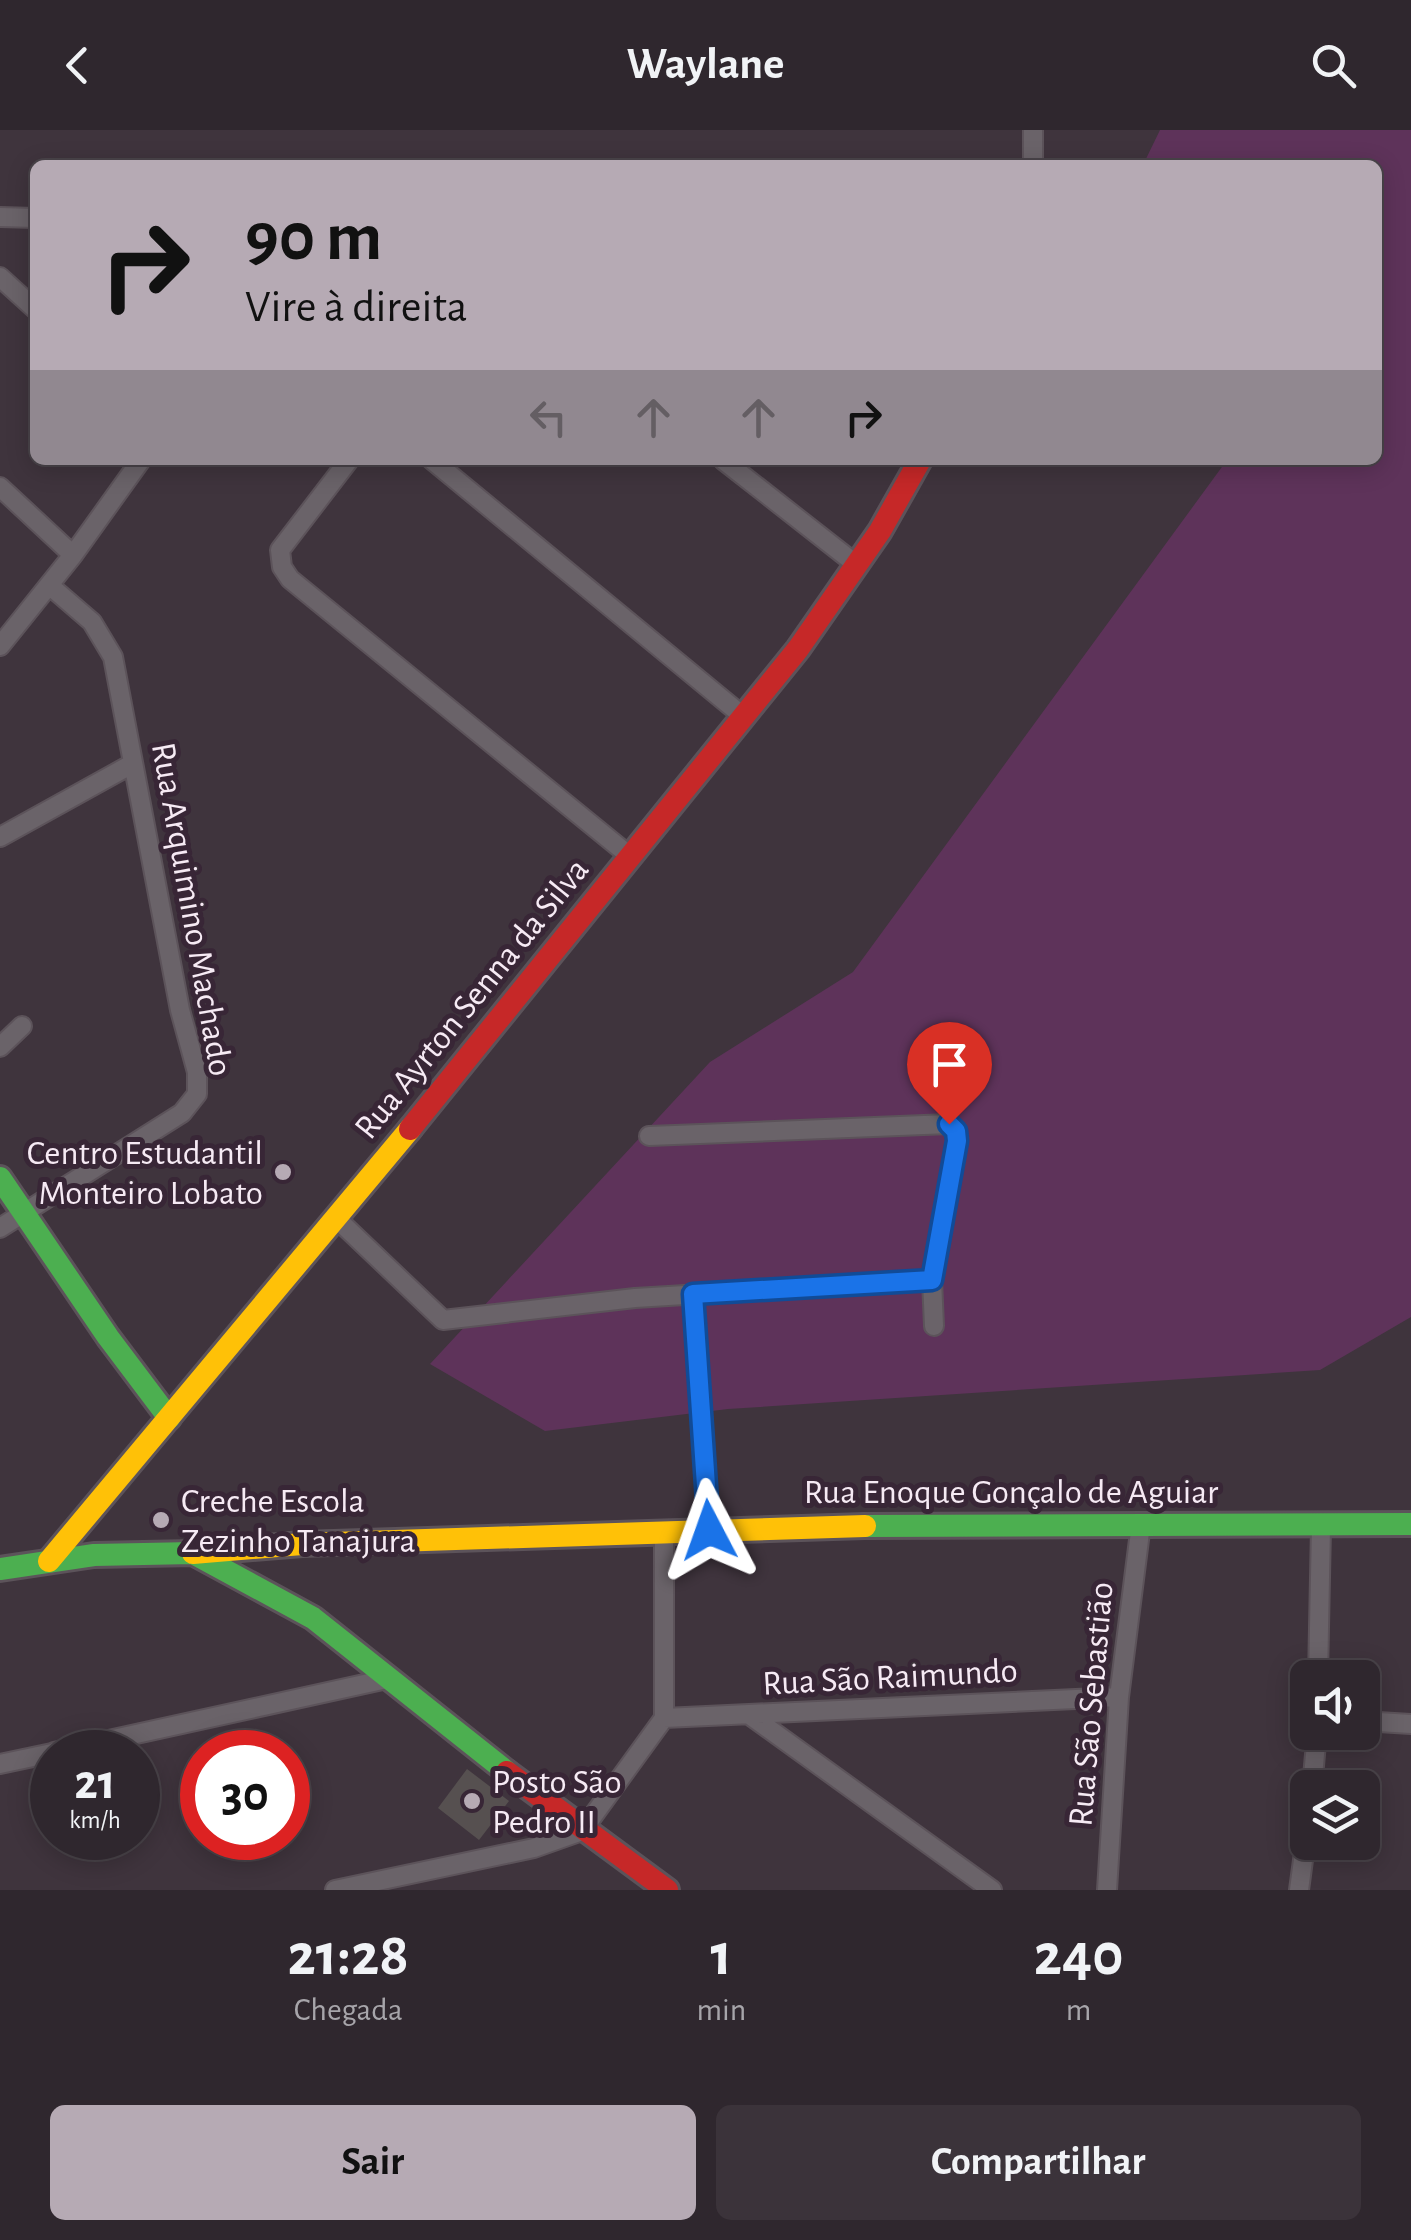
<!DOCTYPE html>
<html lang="pt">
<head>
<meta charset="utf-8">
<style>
	:root { --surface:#2f272e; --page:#3b333a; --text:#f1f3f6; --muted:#a7a5aa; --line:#4a444a; --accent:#b6aab4 }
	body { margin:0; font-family:"Alegreya Sans",sans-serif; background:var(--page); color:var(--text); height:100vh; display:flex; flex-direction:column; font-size:38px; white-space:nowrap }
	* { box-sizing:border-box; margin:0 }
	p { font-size:32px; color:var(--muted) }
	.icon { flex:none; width:55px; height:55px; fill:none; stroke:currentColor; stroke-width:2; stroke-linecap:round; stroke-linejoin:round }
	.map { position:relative; height:1760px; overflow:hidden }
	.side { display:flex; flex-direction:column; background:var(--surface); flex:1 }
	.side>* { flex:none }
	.banner { position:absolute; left:30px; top:30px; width:1352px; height:305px; border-radius:15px; box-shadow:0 5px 25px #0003,0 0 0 2px var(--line); background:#b6aab4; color:#111; overflow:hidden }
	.fabs { position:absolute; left:1290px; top:1530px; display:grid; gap:20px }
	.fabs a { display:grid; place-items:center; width:90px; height:90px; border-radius:15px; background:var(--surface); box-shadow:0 5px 25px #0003,0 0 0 2px var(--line); font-size:50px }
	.speed { position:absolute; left:30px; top:1600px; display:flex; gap:20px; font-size:50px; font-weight:700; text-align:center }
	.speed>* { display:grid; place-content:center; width:130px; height:130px; border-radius:50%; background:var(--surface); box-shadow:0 5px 25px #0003,0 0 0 2px var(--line); line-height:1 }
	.speed small { font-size:25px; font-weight:400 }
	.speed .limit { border:15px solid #d22; background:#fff; color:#111 }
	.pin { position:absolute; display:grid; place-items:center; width:85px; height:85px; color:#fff; margin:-102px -42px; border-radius:50% 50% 50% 0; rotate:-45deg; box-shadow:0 0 10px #0007 }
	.pin .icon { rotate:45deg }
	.me { position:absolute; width:110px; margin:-55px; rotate:356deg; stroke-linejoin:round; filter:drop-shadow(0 0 8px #0008) }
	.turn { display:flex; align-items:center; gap:35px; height:210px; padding:0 50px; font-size:45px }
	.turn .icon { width:130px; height:130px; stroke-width:2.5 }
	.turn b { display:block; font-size:70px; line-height:85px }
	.lanes { display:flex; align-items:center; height:95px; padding:0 50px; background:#0003; justify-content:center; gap:50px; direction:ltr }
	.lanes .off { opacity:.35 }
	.eta { display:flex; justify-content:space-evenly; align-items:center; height:170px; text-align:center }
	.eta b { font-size:60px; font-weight:700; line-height:70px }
	.action { display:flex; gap:20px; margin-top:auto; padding:20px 50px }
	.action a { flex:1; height:115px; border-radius:15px; background:var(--accent); color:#111; font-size:40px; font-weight:700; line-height:115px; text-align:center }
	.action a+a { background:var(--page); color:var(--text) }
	header { display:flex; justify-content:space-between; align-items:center; height:130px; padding:0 50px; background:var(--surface); font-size:45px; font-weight:700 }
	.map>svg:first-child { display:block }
</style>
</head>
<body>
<header><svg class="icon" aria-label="back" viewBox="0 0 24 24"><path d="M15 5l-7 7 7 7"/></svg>Waylane<svg class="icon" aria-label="search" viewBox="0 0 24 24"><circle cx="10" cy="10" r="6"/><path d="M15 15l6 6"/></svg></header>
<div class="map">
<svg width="1411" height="1760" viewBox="0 0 1411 1760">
	<rect width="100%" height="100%" fill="#3f343d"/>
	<path fill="#5e335a" d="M1160,0H1411V1187L1320,1240L728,1279L545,1301L430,1234L710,932L853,842L1227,330H1378V35H1143Z"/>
	<path fill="#565050" d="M467,1639L509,1671L479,1710L438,1678Z"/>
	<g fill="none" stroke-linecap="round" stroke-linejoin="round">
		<defs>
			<path id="street" d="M1033,0V35
				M0,87L35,88
				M0,147L35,179
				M349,330L280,420L282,437L290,449L631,727
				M432,330L744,587
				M723,330L857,435
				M0,357L73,425
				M0,516L73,425L141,330
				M0,707L132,634
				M0,917L22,896
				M337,1089L443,1190L635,1168L932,1150L957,1011L955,1001L949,994L649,1006
				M0,1098L182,983L197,964V942L180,880L113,527L92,492L49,455
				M932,1150L934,1196
				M693,1164L709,1400
				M1318,1548L1321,1397
				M751,1586L992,1760
				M664,1588L1119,1567
				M1362,1591L1411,1594
				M54,1622L387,1549
				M0,1634L52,1623
				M1312,1658L1317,1602
				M335,1760L534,1718L582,1701L664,1588V1402
				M1107,1760L1119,1567L1141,1394
				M1299,1760L1308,1693"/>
			<path id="fast" d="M0,1048L108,1207L169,1288
				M865,1396L1411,1394
				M0,1439L94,1425L193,1423L313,1488L507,1642"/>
			<path id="slow" d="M193,1423L302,1414L865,1396
				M49,1431L410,999"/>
			<path id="jam" d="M410,999L798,519L880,401L920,330
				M507,1642L667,1760"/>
		</defs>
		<use href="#street" stroke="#5c535a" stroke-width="22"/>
		<use href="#fast" stroke="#5c535a" stroke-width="28"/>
		<use href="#slow" stroke="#5c535a" stroke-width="28"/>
		<use href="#jam" stroke="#5c535a" stroke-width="28"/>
		<use href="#street" stroke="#6a6369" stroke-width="18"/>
		<use href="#fast" stroke="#4caf50" stroke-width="22"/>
		<use href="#slow" stroke="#ffc107" stroke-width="22"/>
		<use href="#jam" stroke="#c62828" stroke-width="22"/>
	</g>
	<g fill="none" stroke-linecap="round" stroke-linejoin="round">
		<defs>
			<path id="route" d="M709,1400L693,1164L932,1150L957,1011L956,1001L949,994"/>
		</defs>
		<use href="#route" stroke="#114b97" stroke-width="25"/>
		<use href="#route" stroke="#1a73e8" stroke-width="18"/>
	</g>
	<g fill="#b6aab4" stroke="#382636" stroke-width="4">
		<circle cx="283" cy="1042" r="10"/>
		<circle cx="161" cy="1390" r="10"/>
		<circle cx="472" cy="1671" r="10"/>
	</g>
	<g text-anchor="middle" stroke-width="10" stroke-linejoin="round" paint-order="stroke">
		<g font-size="35" fill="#f6eaf4" stroke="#382636">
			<text transform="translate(193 779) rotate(80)" y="12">Rua Arquimino Machado</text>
			<text transform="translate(471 868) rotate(-51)" y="12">Rua Ayrton Senna da Silva</text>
			<text x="1011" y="1373">Rua Enoque Gonçalo de Aguiar</text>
			<text transform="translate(890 1546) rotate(-3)" y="12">Rua São Raimundo</text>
			<text transform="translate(1090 1574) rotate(-85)" y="12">Rua São Sebastião</text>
		</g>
		<g font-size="35" fill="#f6eaf4" stroke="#382636" text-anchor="start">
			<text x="263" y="1034" text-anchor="end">Centro Estudantil<tspan x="263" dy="40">Monteiro Lobato</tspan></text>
			<text x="181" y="1382">Creche Escola<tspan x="181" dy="40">Zezinho Tanajura</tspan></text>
			<text x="492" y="1663">Posto São<tspan x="492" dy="40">Pedro II</tspan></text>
		</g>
	</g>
</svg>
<div class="fabs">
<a><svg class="icon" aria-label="sound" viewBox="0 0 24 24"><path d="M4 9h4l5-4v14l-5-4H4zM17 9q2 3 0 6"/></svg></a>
<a><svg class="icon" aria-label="layers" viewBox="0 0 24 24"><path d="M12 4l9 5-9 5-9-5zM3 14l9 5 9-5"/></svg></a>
</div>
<div class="speed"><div>21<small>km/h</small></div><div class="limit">30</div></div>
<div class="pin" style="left:949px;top:994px;background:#d93025"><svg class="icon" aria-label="arrive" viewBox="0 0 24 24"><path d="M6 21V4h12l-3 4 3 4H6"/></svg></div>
<svg class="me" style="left:709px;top:1400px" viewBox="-20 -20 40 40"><path d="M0-17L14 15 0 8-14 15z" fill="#1a73e8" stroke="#fff" stroke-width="4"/></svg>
<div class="banner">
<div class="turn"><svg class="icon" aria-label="right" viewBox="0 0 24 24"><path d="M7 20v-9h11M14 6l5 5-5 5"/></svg><div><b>90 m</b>Vire à direita</div></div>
<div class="lanes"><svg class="icon off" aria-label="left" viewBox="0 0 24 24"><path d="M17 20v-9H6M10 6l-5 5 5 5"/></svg><svg class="icon off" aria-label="ahead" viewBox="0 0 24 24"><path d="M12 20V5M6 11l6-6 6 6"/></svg><svg class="icon off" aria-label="ahead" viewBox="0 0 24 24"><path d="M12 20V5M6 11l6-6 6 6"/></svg><svg class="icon" aria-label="right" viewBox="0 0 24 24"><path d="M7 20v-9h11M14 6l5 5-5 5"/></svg></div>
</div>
</div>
<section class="side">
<div class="eta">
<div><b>21:28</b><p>Chegada</p></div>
<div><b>1</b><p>min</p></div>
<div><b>240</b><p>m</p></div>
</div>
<div class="action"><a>Sair</a><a>Compartilhar</a></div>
</section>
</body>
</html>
